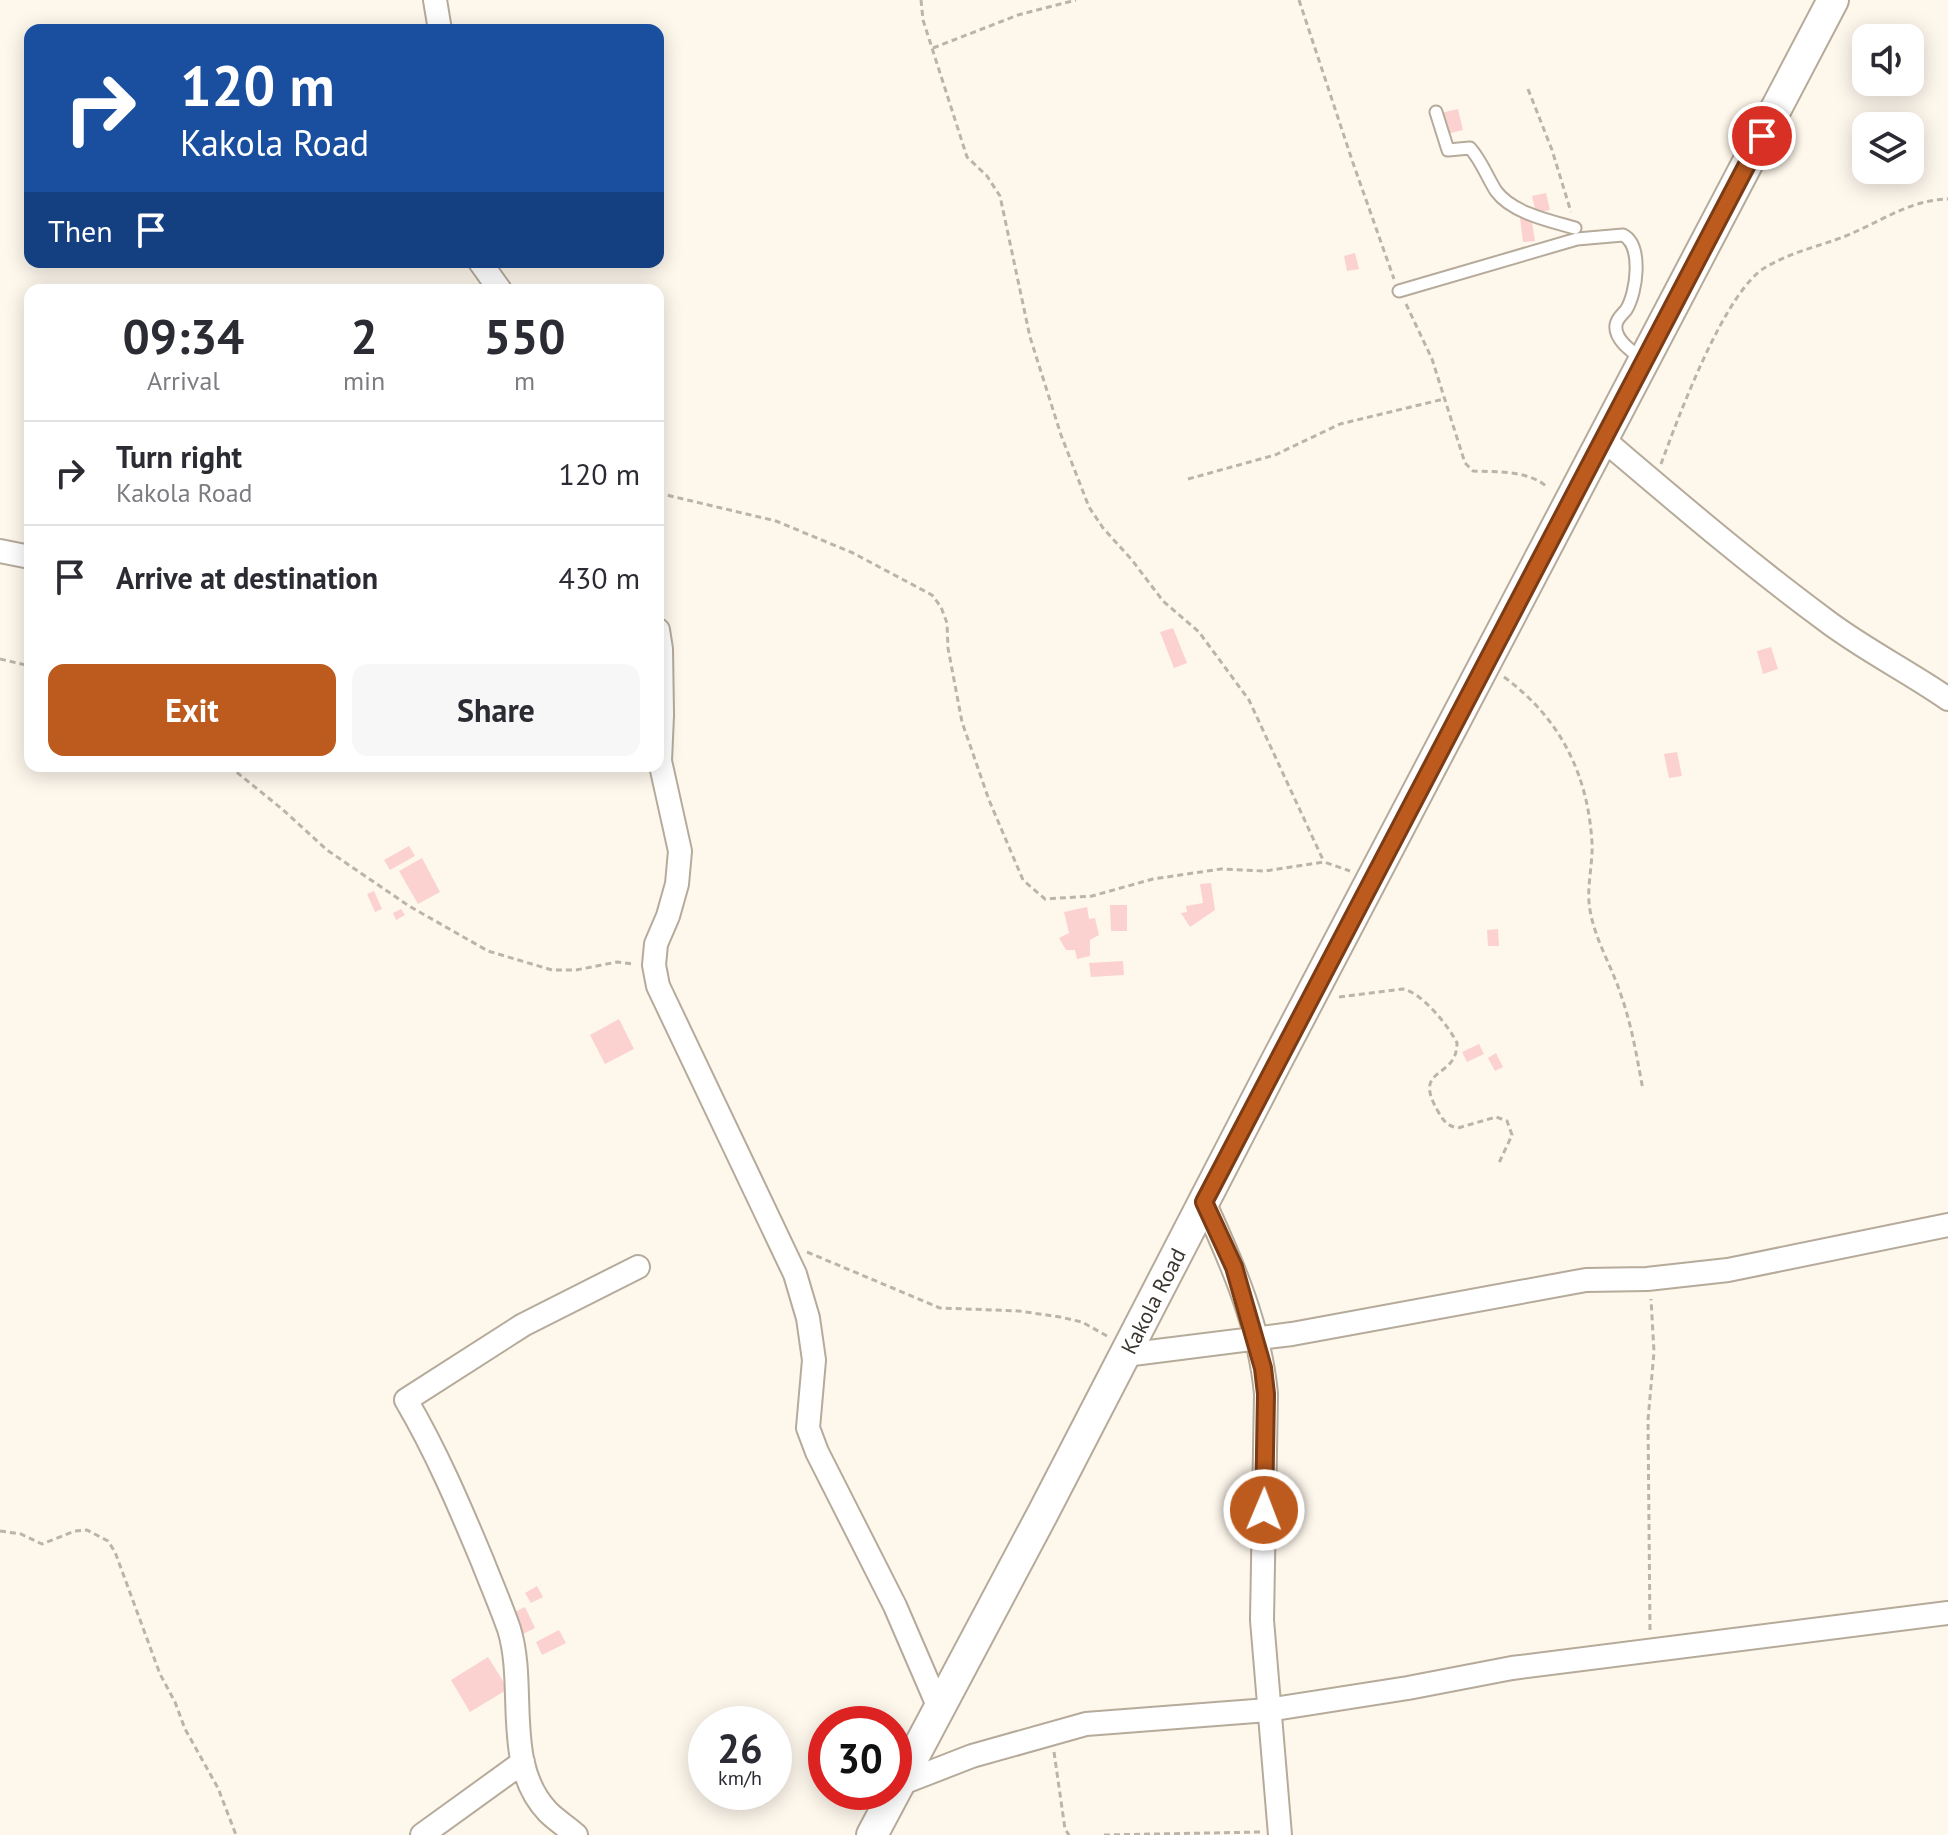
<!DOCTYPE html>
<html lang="en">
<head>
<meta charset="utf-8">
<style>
	:root { --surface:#fff; --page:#f7f7f7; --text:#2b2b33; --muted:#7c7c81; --line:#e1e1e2; --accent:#bd5b1e }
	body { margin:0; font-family:"PT Sans",sans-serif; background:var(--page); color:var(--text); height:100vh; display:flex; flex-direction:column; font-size:30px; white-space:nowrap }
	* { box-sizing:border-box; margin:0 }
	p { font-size:26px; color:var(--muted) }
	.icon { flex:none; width:44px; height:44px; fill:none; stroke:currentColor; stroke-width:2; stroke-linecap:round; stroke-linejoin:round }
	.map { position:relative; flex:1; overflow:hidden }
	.panel { position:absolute; left:24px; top:284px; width:640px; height:488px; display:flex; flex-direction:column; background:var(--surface); border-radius:16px; box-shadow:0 4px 20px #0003 }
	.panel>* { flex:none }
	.top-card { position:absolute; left:24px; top:24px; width:640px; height:244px; border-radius:16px; box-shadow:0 4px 20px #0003; background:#1a4fa0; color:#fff; overflow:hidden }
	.controls { position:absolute; left:1852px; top:24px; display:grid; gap:16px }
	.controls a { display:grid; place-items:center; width:72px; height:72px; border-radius:16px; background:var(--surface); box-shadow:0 4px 20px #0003; font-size:40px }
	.speed { position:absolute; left:688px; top:1706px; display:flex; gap:16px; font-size:40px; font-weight:700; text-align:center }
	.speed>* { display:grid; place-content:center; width:104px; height:104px; border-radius:50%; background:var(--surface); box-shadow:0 4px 20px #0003; line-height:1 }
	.speed small { font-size:20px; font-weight:400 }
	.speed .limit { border:12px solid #d22; background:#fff; color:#111 }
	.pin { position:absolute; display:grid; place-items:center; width:68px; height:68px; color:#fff; margin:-34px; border:4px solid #fff; border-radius:50%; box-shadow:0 2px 8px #0007 }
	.me { position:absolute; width:88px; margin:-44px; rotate:1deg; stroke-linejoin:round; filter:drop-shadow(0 0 6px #0008) }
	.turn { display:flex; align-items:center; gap:28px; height:168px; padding:0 24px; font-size:36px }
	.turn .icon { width:104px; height:104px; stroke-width:2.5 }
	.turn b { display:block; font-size:56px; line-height:68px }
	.then { display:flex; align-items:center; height:76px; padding:0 24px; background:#0003; gap:16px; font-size:30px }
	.eta { display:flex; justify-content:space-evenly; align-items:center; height:136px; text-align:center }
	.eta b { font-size:48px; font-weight:800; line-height:56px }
	.action { display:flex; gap:16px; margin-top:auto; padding:16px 24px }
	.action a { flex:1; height:92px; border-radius:16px; background:var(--accent); color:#fff; font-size:32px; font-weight:800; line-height:92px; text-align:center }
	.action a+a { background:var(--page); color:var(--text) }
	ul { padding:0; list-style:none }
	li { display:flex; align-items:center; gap:24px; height:104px; padding:0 24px; border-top:2px solid var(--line) }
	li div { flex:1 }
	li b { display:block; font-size:30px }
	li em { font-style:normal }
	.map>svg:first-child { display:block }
</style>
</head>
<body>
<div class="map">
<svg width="1948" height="1835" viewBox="0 0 1948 1835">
	<rect width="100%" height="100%" fill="#fef7ec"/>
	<path fill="#fbd2d0" d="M1458,109L1463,130L1447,134L1441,113Z
		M1546,193L1550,210L1536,213L1532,196Z
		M1531,216L1535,241L1523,242L1520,218Z
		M1355,253L1359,269L1347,271L1344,256Z
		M1173,628L1187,663L1174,668L1160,632Z
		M1771,647L1778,669L1763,674L1757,651Z
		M1677,752L1682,776L1669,778L1664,754Z
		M409,846L415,856L390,870L384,860Z
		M422,858L440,892L418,904L399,871Z
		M1211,883L1215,910L1190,927L1181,913L1187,912L1186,906L1203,903L1200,884Z
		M374,891L382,909L375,912L367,894Z
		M1110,905H1127V931H1111Z
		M1087,907L1089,919L1095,918L1099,935L1090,940V956L1077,959L1075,950H1066L1059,938L1069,933L1064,912Z
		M401,909L405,915L396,920L393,913Z
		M1498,929L1499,946H1488L1487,930Z
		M1123,961L1124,975L1091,977L1089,963Z
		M619,1019L634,1049L605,1064L590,1035Z
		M1479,1044L1484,1054L1467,1062L1462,1052Z
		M1496,1053L1503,1067L1495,1071L1488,1058Z
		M537,1586L543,1597L531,1603L525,1593Z
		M525,1607L535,1628L521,1635L511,1614Z
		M559,1630L566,1643L542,1655L536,1642Z
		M488,1657L508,1689L470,1712L451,1680Z"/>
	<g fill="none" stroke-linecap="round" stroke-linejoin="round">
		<defs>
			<path id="service" d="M1436,112L1448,150L1470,148C1481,160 1487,177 1496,191C1512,213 1550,221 1575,228
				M1399,291L1577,239L1623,235C1643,245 1637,293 1626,310C1622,315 1617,318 1616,325C1614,339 1631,351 1641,358"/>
			<path id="minor" d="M435,0L440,30
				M480,262L500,290
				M1604,440C1676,501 1748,563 1824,619C1863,649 1908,671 1948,699
				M0,551L30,557
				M658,630L661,649L662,715L660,761L680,851L677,884L668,916L656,944L654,965L658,986L795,1274L808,1318L814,1360L808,1428L817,1452L895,1606L939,1708
				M1204,1202C1232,1263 1260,1327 1266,1394L1262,1620L1280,1835
				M1125,1355L1292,1334L1586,1280L1647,1279L1728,1270L1948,1225
				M900,1784L972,1756L1086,1724L1268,1710L1408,1688L1512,1668L1948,1613
				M422,1835L523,1762
				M576,1835C567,1827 556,1820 548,1812C502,1764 527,1687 509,1629C501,1606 491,1583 482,1560C459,1505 436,1451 406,1400L523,1325L638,1267"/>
			<path id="secondary" d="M872,1835L1043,1513L1276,1062L1833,0"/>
		</defs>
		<use href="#service" stroke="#b6ab9a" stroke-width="15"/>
		<use href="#minor" stroke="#b6ab9a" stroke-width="26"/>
		<use href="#secondary" stroke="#b6ab9a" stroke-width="34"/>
		<path stroke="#bbb4ab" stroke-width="3" stroke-dasharray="6 4" stroke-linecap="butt" d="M921,0L923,20L967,157L987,176L1000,196L1030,337L1061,435L1089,507L1103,528L1132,560L1163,601L1199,632L1249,700L1324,862
			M1299,0L1353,163L1394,279
			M933,48L1018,15L1076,0
			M1528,89L1552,150L1571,212
			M1406,304L1432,359L1465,463L1473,471C1496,472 1530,470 1548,488
			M1661,464C1678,418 1725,290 1766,267C1794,250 1828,245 1857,231C1888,217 1913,200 1948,199
			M1188,479L1275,455L1340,424L1444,399
			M658,493L776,521L853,553L932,595L941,607L947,623L948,648L962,722L989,800L1023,880L1045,899L1092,896L1153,879L1221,869L1265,871L1324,862L1350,871
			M0,659L30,666
			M1504,677C1560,718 1588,774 1592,843C1593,865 1586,888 1590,910C1595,940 1612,967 1621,995C1632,1026 1637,1058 1643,1090
			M229,766L282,809L327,850L409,906L488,951L552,970H576L617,962L633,964
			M1339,997L1403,989C1421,992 1449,1026 1457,1043C1457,1081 1410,1065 1439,1113C1444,1122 1448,1126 1458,1128L1496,1117L1507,1121L1512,1135L1498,1165
			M807,1252L940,1308L1019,1311L1060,1317L1082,1322L1107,1336
			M0,1531L21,1534L42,1544L75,1531L87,1530L108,1541L115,1552L160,1674L175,1702L185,1729L218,1788L236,1835
			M1650,1630L1648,1420L1654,1352L1651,1299
			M1054,1752L1065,1829L1069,1835
			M1104,1835L1260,1832"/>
		<use href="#service" stroke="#fff" stroke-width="11"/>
		<use href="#minor" stroke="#fff" stroke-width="22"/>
		<use href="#secondary" stroke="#fff" stroke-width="30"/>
	</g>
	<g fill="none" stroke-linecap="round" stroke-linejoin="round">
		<defs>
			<path id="route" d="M1264,1510L1266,1394L1263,1368L1234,1267L1204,1202L1762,136"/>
		</defs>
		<use href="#route" stroke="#7b3b14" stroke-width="20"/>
		<use href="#route" stroke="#bd5b1e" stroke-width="14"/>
	</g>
	<g text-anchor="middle" stroke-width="6" stroke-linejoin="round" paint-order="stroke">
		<g font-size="22" fill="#3a352e" stroke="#fff">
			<text transform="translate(1153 1301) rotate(-63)" y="8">Kakola Road</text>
		</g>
	</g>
</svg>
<div class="controls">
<a><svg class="icon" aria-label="sound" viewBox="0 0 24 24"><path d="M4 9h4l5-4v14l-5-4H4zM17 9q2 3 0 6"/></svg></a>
<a><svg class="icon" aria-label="layers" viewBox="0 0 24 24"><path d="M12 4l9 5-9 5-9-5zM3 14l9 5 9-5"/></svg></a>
</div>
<div class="speed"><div>26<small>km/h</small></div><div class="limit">30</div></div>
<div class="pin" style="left:1762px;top:136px;background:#d93025"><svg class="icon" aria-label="arrive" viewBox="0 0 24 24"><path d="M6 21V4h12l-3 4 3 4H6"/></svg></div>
<svg class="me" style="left:1264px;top:1510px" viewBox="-20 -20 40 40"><circle r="17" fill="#bd5b1e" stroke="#fff" stroke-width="3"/><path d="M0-11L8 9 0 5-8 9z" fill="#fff"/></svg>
<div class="top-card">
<div class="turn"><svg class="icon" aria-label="right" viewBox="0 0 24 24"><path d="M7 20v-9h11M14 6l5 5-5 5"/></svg><div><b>120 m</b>Kakola Road</div></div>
<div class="then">Then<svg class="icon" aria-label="arrive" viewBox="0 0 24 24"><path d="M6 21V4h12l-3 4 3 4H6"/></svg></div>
</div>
<section class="panel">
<div class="eta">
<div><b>09:34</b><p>Arrival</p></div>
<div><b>2</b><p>min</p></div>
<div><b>550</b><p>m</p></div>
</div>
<ul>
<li><svg class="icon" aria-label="right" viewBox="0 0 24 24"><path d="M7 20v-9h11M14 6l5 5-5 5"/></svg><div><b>Turn right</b><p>Kakola Road</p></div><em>120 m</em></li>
<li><svg class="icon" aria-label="arrive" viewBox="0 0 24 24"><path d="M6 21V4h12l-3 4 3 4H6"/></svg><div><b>Arrive at destination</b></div><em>430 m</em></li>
</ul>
<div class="action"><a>Exit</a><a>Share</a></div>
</section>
</div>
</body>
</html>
